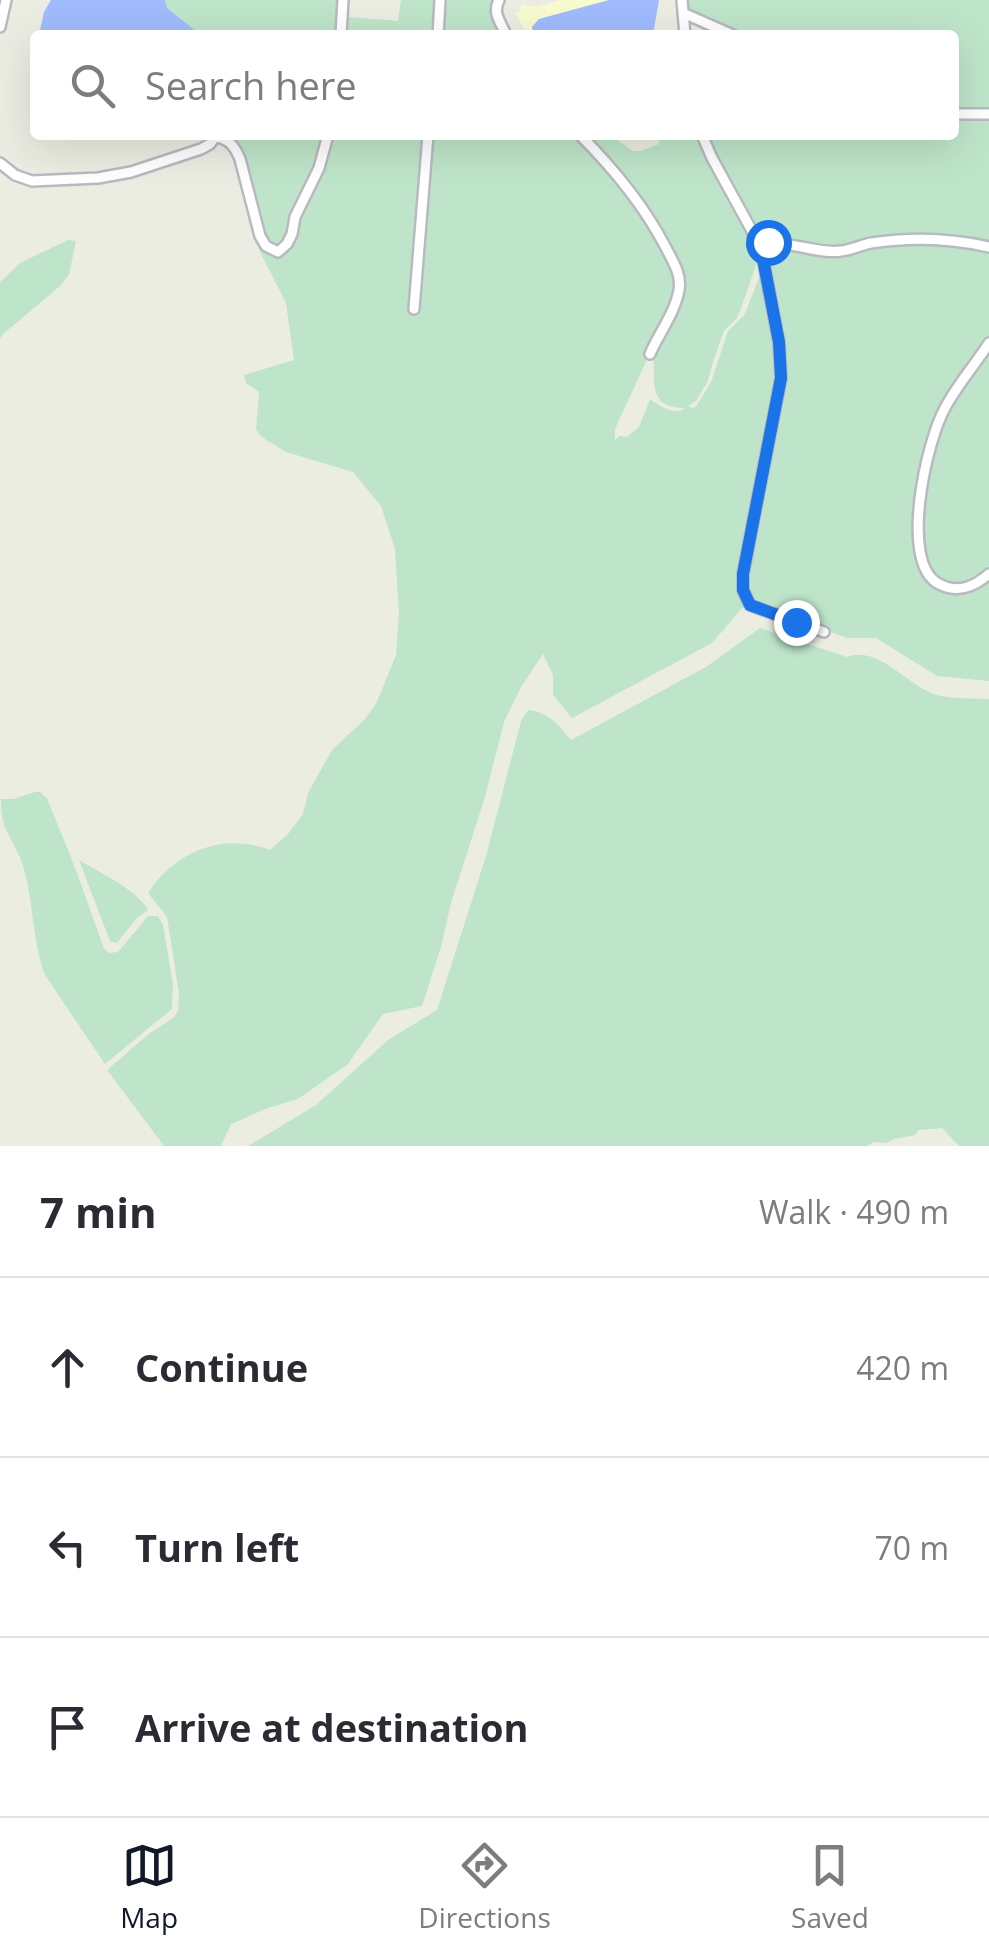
<!DOCTYPE html>
<html lang="en">
<head>
<meta charset="utf-8">
<style>
  :root { --surface:#fff; --page:#f7f7f7; --text:#2b2b33; --muted:#7c7c81; --line:#e1e1e2; --accent:#111827 }
  body { margin:0; font-family:"Open Sans",sans-serif; background:var(--page); color:var(--text) }
  .stop { position:absolute; width:30px; height:30px; margin:-22px; border:8px solid #1a73e8; border-radius:50%; background:#fff }
  .stop.end { background:#1a73e8; border-color:#fff; box-shadow:0 2px 10px #0008 }
  .list { margin:0; padding:0; list-style:none }
  h2 { display:flex; justify-content:space-between; align-items:center; height:130px; margin:0; padding:0 40px; font-size:42px }
  h2 small { font-size:32px; font-weight:400; color:var(--muted) }
  .list li { display:grid; grid-template-columns:65px 1fr auto; gap:30px; align-items:center; box-sizing:border-box; height:180px; padding:0 40px; border-top:2px solid var(--line) }
  .list b { display:block; font-size:38px; white-space:nowrap }
  .list em { font-size:32px; font-style:normal; color:var(--muted) }
  .icon { flex:none; width:55px; height:55px; fill:none; stroke:currentColor; stroke-width:2; stroke-linecap:round; stroke-linejoin:round }
  .map { position:relative; flex:none; width:989px; height:1146px; overflow:hidden }
  .search { position:absolute; background:var(--surface); box-shadow:0 10px 40px #0002; left:30px; right:30px; top:30px; height:110px; display:flex; align-items:center; gap:25px; box-sizing:border-box; padding:0 35px; border-radius:10px; color:var(--muted); font-size:38px }
  .sheet { height:670px; background:var(--surface) }
  nav { display:flex; justify-content:space-around; align-items:center; box-sizing:border-box; height:140px; border-top:2px solid var(--line); background:var(--surface); font-size:28px; color:var(--muted) }
  nav a { display:grid; justify-items:center; gap:5px }
  nav .on { color:var(--accent) }
  .map>svg:first-child { display:block }
  .green { fill:#bee5c9 }
  .sand { fill:#f8fad0 }
  .water { fill:#a0bbfe }
  .lines { fill:none; stroke-linecap:round; stroke-linejoin:round }
  .minor-casing { stroke:#b9bac1; stroke-width:14 }
  .minor { stroke:#fff; stroke-width:9 }
  .route { stroke:#1a73e8; stroke-width:12 }
</style>
</head>
<body>
<div class="map">
<svg width="989" height="1146" viewBox="0 0 989 1146">
  <rect width="100%" height="100%" fill="#ecede2"/>
  <!-- green -->
  <path class="green" d="M165 0H349L348 17 398 21 401 0H493V14L501 35H201L167 8Z
    M686 0H989V111L954 109V35H740L686 12Z
    M977 117 989 119V243L939 234 874 239 836 248 791 239 776 240 763 236 756 230 713 154 706 135H954V119Z
    M229 135H573L593 152 632 197 673 267 676 286 672 305 615 429V440L619 436 627 437 639 427 650 399C659 406 675 416 685 408 663 408 654 400 654 377 654 369 653 360 654 353 660 326 690 305 681 274 664 220 625 173 584 135H610L633 151H641L659 144 658 135H699L701 143 755 247 758 260 741 308 737 318 724 331 713 362 708 381 696 401 688 406 693 408 697 405 711 382 728 331 745 314 763 267 778 359 779 378 739 579 745 605 712 643 572 718 553 695V675L543 654 521 687 504 722 485 797 451 903 441 947 422 1006 383 1014 348 1064 298 1099 268 1108 231 1124 221 1146H164L107 1070 150 1033 173 1018 178 1011 179 993 167 917 148 893C175 851 223 832 270 850L288 834 303 814 308 793 332 750 364 720 376 704 396 655 399 613 395 549 381 506 353 472 286 452 260 436 256 429 259 392 246 383 244 375 294 360 286 303 255 242 262 235 236 142Z
    M68 240 76 241 69 275 60 286 3 334 0 339V282L20 263Z
    M912 242C938 242 964 244 989 252 989 273 989 293 989 313 989 320 989 330 989 336 985 353 952 388 942 405 920 442 893 567 942 590 962 600 973 591 989 579V681L937 676 876 638H847L758 605 750 600 746 583 784 379 766 261 782 248 813 251Z
    M989 352V568C983 572 976 578 970 581 964 584 954 584 947 581 903 567 928 455 942 423 953 397 974 376 989 352Z
    M760 628 847 657C880 644 910 690 941 696 956 699 973 698 989 699V1146H959L942 1128 919 1130 915 1135 894 1139 887 1143 873 1142 867 1146H248L316 1105 388 1040 437 1010 486 856 521 721 528 710C547 711 560 726 571 740L706 667Z
    M35 792H40L47 798 76 870 104 949 109 953 118 952 148 916H158L163 925 173 984 172 1009 105 1064 45 975C32 940 34 902 23 866 15 839 0 833 1 799H13Z
    M79 860C97 871 139 891 148 910L136 919 117 943 110 941Z"/>
  <!-- sand -->
  <path class="sand" d="M560 0H609L540 19 534 35H527L515 12 521 11V4L535 7Z"/>
  <!-- water -->
  <path class="water" d="M51 0H165L167 8 201 35H39L44 12Z
    M609 0H659L653 35 533 34 532 27 539 19Z"/>
  <g class="lines">
    <!-- minor casing -->
    <g class="minor-casing">
      <path id="minor" d="M499 0C492 14 501 22 506 35
        M682 0 685 35
        M683 13 733 35
        M0 27 6 0
        M341 35 343 0
        M438 35 440 0
        M954 114H989
        M580 135C614 169 643 204 665 246 672 260 682 274 679 290 675 313 659 333 650 354
        M702 135 712 158 752 231 763 259 779 343 781 378 743 574V590L750 605 824 632
        M0 163 15 175 32 181 98 178 131 172 201 149 210 144 215 137C229 138 235 147 240 159L260 236 266 246 278 252 287 244 292 234 295 217 319 168 328 135
        M754 233 761 239 778 244 763 259
        M778 244C798 244 822 254 841 251 851 250 861 245 871 243 911 237 950 238 989 247
        M414 309 428 135
        M989 343C975 365 957 385 945 408 927 440 898 563 939 584 958 594 974 587 989 574"/>
    </g>
    <!-- minor -->
    <use href="#minor" class="minor"/>
  </g>
  <g class="lines">
    <!-- route -->
    <path class="route" d="M768 242 778 244 763 259 779 342 781 378 743 574V590L750 605 796 622"/>
  </g>
</svg>
<div class="stop" style="left:768px;top:242px"></div>
<div class="stop end" style="left:796px;top:622px"></div>
<div class="search"><svg class="icon" aria-label="search" viewBox="0 0 24 24"><circle cx="10" cy="10" r="6"/><path d="M15 15l6 6"/></svg>Search here</div>
</div>
<section class="sheet">
<h2>7 min<small>Walk · 490 m</small></h2>
<ul class="list">
<li><svg class="icon" aria-label="ahead" viewBox="0 0 24 24"><path d="M12 20V5M6 11l6-6 6 6"/></svg><div><b>Continue</b></div><em>420 m</em></li>
<li><svg class="icon" aria-label="left" viewBox="0 0 24 24"><path d="M17 20v-9H6M10 6l-5 5 5 5"/></svg><div><b>Turn left</b></div><em>70 m</em></li>
<li><svg class="icon" aria-label="arrive" viewBox="0 0 24 24"><path d="M6 21V4h12l-3 4 3 4H6"/></svg><div><b>Arrive at destination</b></div></li>
</ul>
</section>
<nav>
<a class="on"><svg class="icon" aria-label="map" viewBox="0 0 24 24"><path d="M3 6l6-2 6 2 6-2v14l-6 2-6-2-6 2zM9 4v14M15 6v14"/></svg>Map</a>
<a><svg class="icon" aria-label="directions" viewBox="0 0 24 24"><path d="M12 3l9 9-9 9-9-9zM9 14v-3h6M13 9l2 2-2 2"/></svg>Directions</a>
<a><svg class="icon" aria-label="saved" viewBox="0 0 24 24"><path d="M7 4h10v16l-5-4-5 4z"/></svg>Saved</a>
</nav>
</body>
</html>
